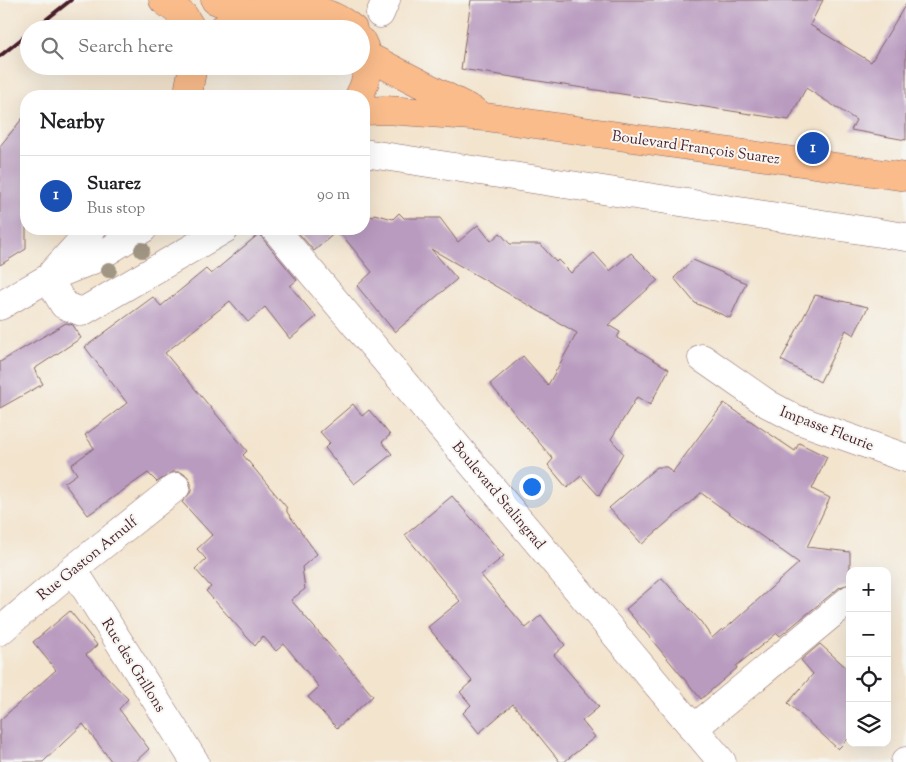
<!DOCTYPE html>
<html lang="en">
<head>
<meta charset="utf-8">
<style>
  :root { --surface:#fff; --page:#f2f2f2; --text:#202124; --muted:#757577; --line:#e0e0e0; --accent:#d1495b }
  body { margin:0; font-family:"Sorts Mill Goudy",serif; background:var(--page); color:var(--text) }
  .controls { position:absolute; right:15px; bottom:15px; display:grid; overflow:hidden; border-radius:10px; box-shadow:0 5px 20px #0002 }
  .controls button { width:45px; height:45px; display:grid; place-items:center; padding:0; border:0; border-bottom:1px solid var(--line); background:var(--surface); color:var(--text); font:25px sans-serif }
  .you { position:absolute; left:531px; top:486px; width:18px; height:18px; margin:-12px; border:4px solid #fff; border-radius:50%; background:#1a73e8; box-shadow:0 0 0 8px #1a73e833 }
  .badge { display:grid; place-items:center; width:32px; height:32px; border-radius:50%; background:var(--accent); color:#fff; font-size:16px; font-weight:700 }
  .pin { position:absolute; translate:-50% -50%; border:2px solid #fff; box-shadow:0 1px 5px #0006 }
  .list { margin:0; padding:0; list-style:none }
  h2 { display:flex; justify-content:space-between; align-items:center; height:65px; margin:0; padding:0 20px; font-size:21px }
  h2 small { font-size:16px; font-weight:400; color:var(--muted) }
  .list li { display:grid; grid-template-columns:32px 1fr auto; gap:15px; align-items:center; box-sizing:border-box; height:80px; padding:0 20px; border-top:1px solid var(--line) }
  .list b { display:block; font-size:19px; white-space:nowrap }
  .list p { margin:0; font-size:16px; white-space:nowrap; color:var(--muted) }
  .list em { font-size:16px; font-style:normal; color:var(--muted) }
  .icon { flex:none; width:28px; height:28px; fill:none; stroke:currentColor; stroke-width:2; stroke-linecap:round; stroke-linejoin:round }
  .map { position:relative; flex:none; width:906px; height:762px; overflow:hidden }
  .search { position:absolute; background:var(--surface); box-shadow:0 5px 20px #0002; left:20px; top:20px; width:350px; height:55px; display:flex; align-items:center; gap:12px; box-sizing:border-box; padding:0 18px; border-radius:28px; color:var(--muted); font-size:19px }
  .panel { position:absolute; background:var(--surface); box-shadow:0 5px 20px #0002; left:20px; top:90px; width:350px; height:145px; border-radius:20px }
  .map>svg:first-child { display:block }
  .building { fill:#b99bc0 }
  .lines { fill:none; stroke-linecap:round; stroke-linejoin:round }
  .minor-casing { stroke:#856464; stroke-width:29 }
  .major-casing { stroke:#856464; stroke-width:29 }
  .minor { stroke:#fff; stroke-width:28 }
  .major { stroke:#fabc8b; stroke-width:28 }
  .rail { stroke:#4a1f2b; stroke-width:4 }
  .tree { fill:#a19584 }
  .labels { text-anchor:middle; stroke-width:4; stroke-linejoin:round; paint-order:stroke }
  .street-label { font-size:15px; fill:#4a1f2b; stroke:#f6f6f2 }
</style>
</head>
<body>
<div class="map">
<svg width="906" height="762" viewBox="0 0 906 762">
  <rect width="100%" height="100%" fill="#f6f6f2"/>
  <filter id="ink" filterUnits="userSpaceOnUse"><feTurbulence type="fractalNoise" baseFrequency=".02" numOctaves="2"/><feDisplacementMap in="SourceGraphic" scale="10" xChannelSelector="R" yChannelSelector="G"/><feConvolveMatrix kernelMatrix="1 2 1 2 8 2 1 2 1" color-interpolation-filters="sRGB"/></filter>
  <filter id="wash" filterUnits="userSpaceOnUse"><feTurbulence type="fractalNoise" baseFrequency=".0096" numOctaves="4" result="noise"/><feDisplacementMap in="SourceGraphic" scale="20" xChannelSelector="R" yChannelSelector="G"/><feGaussianBlur stdDeviation="1.12" result="paint"/><feColorMatrix in="noise" values="0 0 0 0 0 0 0 0 0 0 0 0 0 0 0 0 0 1.4 0 .05"/><feComposite in="paint" operator="in"/></filter>
  <g filter="url(#wash)">
    <rect width="100%" height="100%" fill="#f3e4ce"/>
    <g id="blocks">
      <!-- building -->
      <path class="building" d="M471 0H823L810 25 871 62 906 4V140L851 130 856 120 806 88 789 120 461 69Z
        M26 114V249L0 265V146Z
        M399 213 404 218H440L458 242 478 225 491 241 500 233 510 244H540L556 262 558 260 571 273 594 253 610 271 631 253 658 280 608 325 620 332 617 338 669 369 650 405 637 397 611 439 623 453 599 496 581 476 567 488 548 465 553 459 490 384 523 356 548 385 577 333 431 249 457 279 395 332 357 286 372 272 338 230 314 251 295 229H364V215L373 217 374 214 393 219Z
        M260 233 263 239 297 280 290 286 316 317 290 339 265 307 248 322 230 301 165 353 247 451 243 455 287 508V512L317 554 302 567 305 589 291 600 373 696 337 728 308 697 319 687 284 644 276 651 263 636 255 646 206 591 211 587 195 569 206 559 197 549 212 535 182 502 191 492V484L188 477 181 472H173L157 482 148 473 88 515 64 483 77 474 71 465 94 448 85 435 127 403 85 347 153 297 161 306 206 269 211 274Z
        M693 260 746 283 730 318 695 303 674 278Z
        M815 295 868 307 854 335 846 330 820 382 781 360Z
        M66 323 73 325 81 338 34 369 43 384 0 408V362Z
        M724 403 795 451 799 443 827 457 812 489 830 498 807 547 850 552V584L840 587 780 636 777 633 736 666 737 668 701 699 626 609 662 578 701 622 712 638 722 629 723 631 799 563 701 493 642 544 609 508 657 467H667L672 473Z
        M353 404 362 416 369 410 390 435 382 442 392 454 354 484 325 448 330 443 320 432Z
        M452 496 504 556 481 575 526 628 541 615 565 645 554 655 599 707 582 721 595 737 564 762H560L513 704 479 733 463 713 471 705 460 692 472 681 428 627 460 601 405 535Z
        M70 611 97 645 86 655 128 699 119 709 149 749 135 762H112L83 724 43 762H0V720L56 670 33 642Z
        M820 644 850 671V737L838 749 788 703 813 674 801 660Z"/>
    </g>
  </g>
  <g filter="url(#ink)">
    <use href="#blocks" fill-opacity="0" stroke="#856464" stroke-width="1"/>
    <g class="lines">
      <!-- minor casing -->
      <g class="minor-casing">
        <path id="minor" d="M380 14 386 0
          M364 153 906 237
          M275 229 722 762
          M53 272 92 229
          M48 278 64 305 82 312 225 229
          M0 306 48 278 95 259 143 229
          M702 358 768 404 796 419 906 458
          M73 569 195 762
          M0 631 73 569 176 487
          M693 729 850 599
          M905 762 906 761"/>
      </g>
      <!-- major casing -->
      <g class="major-casing">
        <path id="major" d="M163 0 184 16 192 29
          M215 0 247 13
          M222 29C260 1 318 0 353 29
          M367 56 474 111
          M190 96 189 87 193 66
          M359 96C368 80 371 59 362 42
          M364 111 386 110 486 117 906 177"/>
      </g>
      <!-- minor -->
      <use href="#minor" class="minor"/>
      <!-- major -->
      <use href="#major" class="major"/>
      <!-- rail -->
      <path class="rail" d="M34 29 71 0
        M0 56 29 33"/>
    </g>
    <!-- trees -->
    <g class="tree">
      <circle cx="142" cy="250" r="8"/>
      <circle cx="109" cy="270" r="8"/>
    </g>
  </g>
  <g class="labels">
    <!-- street labels -->
    <g class="street-label">
      <text transform="translate(696 147) rotate(8)" y="5">Boulevard François Suarez</text>
      <text transform="translate(827 428) rotate(21)" y="5">Impasse Fleurie</text>
      <text transform="translate(499 495) rotate(50)" y="5">Boulevard Stalingrad</text>
      <text transform="translate(87 558) rotate(-39)" y="5">Rue Gaston Arnulf</text>
      <text transform="translate(134 665) rotate(58)" y="5">Rue des Grillons</text>
    </g>
  </g>
</svg>
<div class="controls">
<button>+</button>
<button>−</button>
<button><svg class="icon" aria-label="locate" viewBox="0 0 24 24"><circle cx="12" cy="12" r="6"/><path d="M12 2v4M12 18v4M2 12h4M18 12h4"/></svg></button>
<button><svg class="icon" aria-label="layers" viewBox="0 0 24 24"><path d="M12 4l9 5-9 5-9-5zM3 14l9 5 9-5"/></svg></button>
</div>
<div class="you"></div>
<div class="pin badge" style="left:813px;top:148px;background:#1a4fb4">1</div>
<div class="search"><svg class="icon" aria-label="search" viewBox="0 0 24 24"><circle cx="10" cy="10" r="6"/><path d="M15 15l6 6"/></svg>Search here</div>
<section class="panel">
<h2>Nearby<small></small></h2>
<ul class="list">
<li><span class="badge" style="background:#1a4fb4">1</span><div><b>Suarez</b><p>Bus stop</p></div><em>90 m</em></li>
</ul>
</section>
</div>
</body>
</html>
